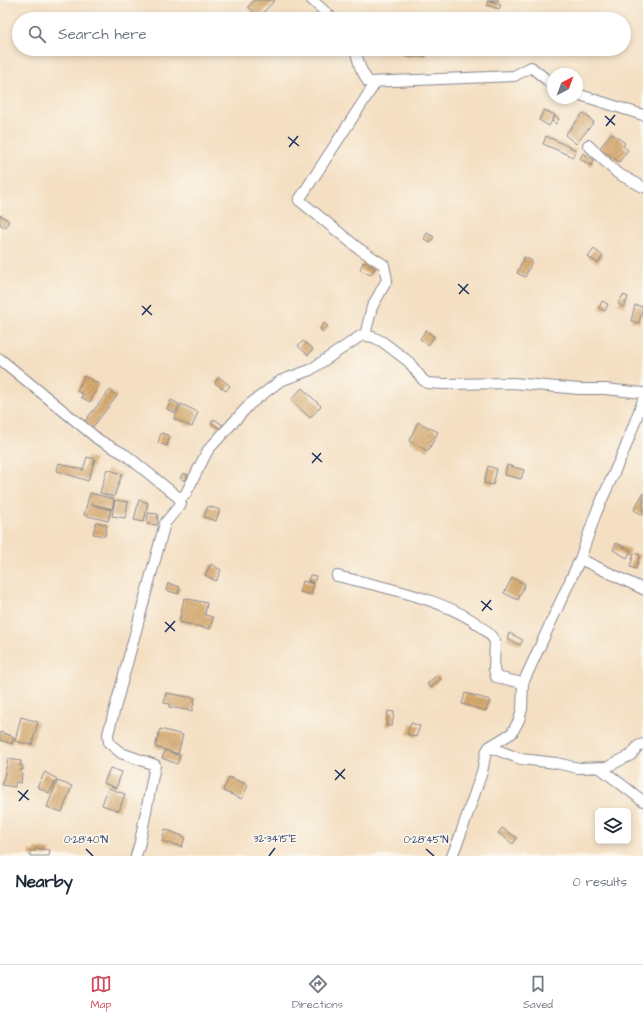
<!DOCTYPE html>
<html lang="en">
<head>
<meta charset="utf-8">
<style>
  :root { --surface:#fff; --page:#f6f6f7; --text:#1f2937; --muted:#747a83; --line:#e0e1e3; --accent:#d1495b }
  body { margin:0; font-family:"Architects Daughter",sans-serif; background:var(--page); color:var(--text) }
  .controls { position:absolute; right:12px; bottom:12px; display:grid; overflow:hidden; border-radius:6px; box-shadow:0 2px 6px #0003 }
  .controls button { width:36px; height:36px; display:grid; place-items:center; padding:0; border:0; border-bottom:1px solid var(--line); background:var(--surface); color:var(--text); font:20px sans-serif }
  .compass { position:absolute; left:547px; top:68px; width:36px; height:36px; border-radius:50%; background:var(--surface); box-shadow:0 2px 6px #0003; rotate:41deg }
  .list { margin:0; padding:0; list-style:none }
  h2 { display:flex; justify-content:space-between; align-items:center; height:52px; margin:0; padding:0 16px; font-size:17px }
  h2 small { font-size:13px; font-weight:400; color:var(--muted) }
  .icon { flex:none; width:22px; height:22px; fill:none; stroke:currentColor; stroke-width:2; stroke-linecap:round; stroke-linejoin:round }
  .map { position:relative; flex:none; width:643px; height:856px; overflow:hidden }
  .search { position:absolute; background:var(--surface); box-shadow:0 2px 6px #0003; left:12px; right:12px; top:12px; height:44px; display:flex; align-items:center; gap:10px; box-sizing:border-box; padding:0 14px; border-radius:22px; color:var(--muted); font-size:15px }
  .sheet { height:108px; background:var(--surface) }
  nav { display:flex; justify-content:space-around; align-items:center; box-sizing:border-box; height:56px; border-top:1px solid var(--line); background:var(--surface); font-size:11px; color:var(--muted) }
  nav a { display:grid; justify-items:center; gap:2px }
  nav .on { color:var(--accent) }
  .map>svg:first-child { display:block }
  .building { fill:url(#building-hatch) }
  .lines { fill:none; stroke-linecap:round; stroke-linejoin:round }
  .minor-casing { stroke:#888790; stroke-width:12 }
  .minor { stroke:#fff; stroke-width:10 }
  .ticks { fill:none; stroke:#1b2f5e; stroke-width:1.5 }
  .ticks-label { font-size:10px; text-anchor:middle; fill:#1b2f5e; stroke:#fbf7ec; stroke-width:3.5; stroke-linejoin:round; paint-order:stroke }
</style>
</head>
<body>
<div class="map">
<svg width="643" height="856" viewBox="0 0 643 856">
  <defs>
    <pattern id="building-hatch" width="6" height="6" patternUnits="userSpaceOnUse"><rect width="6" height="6" fill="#d7aa6f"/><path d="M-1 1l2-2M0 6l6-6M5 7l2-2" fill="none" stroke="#ae8b5e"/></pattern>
  </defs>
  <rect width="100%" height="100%" fill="#fbf7ec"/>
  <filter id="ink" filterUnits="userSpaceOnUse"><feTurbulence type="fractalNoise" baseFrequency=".025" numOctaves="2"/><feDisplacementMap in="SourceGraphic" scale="8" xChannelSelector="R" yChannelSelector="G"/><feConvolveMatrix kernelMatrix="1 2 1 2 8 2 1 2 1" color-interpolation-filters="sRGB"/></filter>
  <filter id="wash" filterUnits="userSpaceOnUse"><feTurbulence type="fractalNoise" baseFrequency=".012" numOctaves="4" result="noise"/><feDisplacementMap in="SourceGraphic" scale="16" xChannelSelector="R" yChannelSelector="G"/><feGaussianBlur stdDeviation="0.9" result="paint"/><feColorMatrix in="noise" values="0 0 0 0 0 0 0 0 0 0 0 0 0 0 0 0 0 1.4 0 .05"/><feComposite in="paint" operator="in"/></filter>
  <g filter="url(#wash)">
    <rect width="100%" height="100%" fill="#f4dfc2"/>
    <g id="blocks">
      <!-- building -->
      <path class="building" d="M254 0H275L259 17 248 7Z
        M488 0 501 5 499 9 487 5Z
        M490 0H499L497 3Z
        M404 49H426V56L405 57Z
        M544 110 555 115 549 126 539 120Z
        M583 113 594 122 576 144 565 135Z
        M555 116 559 119 556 124 552 121Z
        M611 133 625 143 623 146 628 150 619 162 600 148Z
        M546 136 576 150 573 157 543 144Z
        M583 153 594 160 591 166 580 159Z
        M0 215 9 221 5 228 0 224Z
        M427 233 434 237 430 243 424 239Z
        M594 249 603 256 598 263 588 257Z
        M524 257 532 261 525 277 517 273Z
        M363 262 375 268 371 275 360 270Z
        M623 295 628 297 624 307 618 304Z
        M602 301 608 304 605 311 599 308Z
        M635 305 643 307 639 323 631 321Z
        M324 323 328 326 323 332 320 329Z
        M426 330 434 337 428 345 420 339Z
        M303 341 313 349 308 355 298 346Z
        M84 376 99 384 90 402 81 397 83 394 77 391Z
        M219 377 230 386 226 391 215 383Z
        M302 388 321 406 310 418 291 400Z
        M110 390 117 396 92 428 84 422Z
        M171 400 179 404 175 413 167 409Z
        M181 404 198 412 192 427 174 419Z
        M214 419 223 425 221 429 211 423Z
        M418 422 438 432 428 451 409 441Z
        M161 433 170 436 167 446 158 443Z
        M87 457 95 459 88 481 57 471 59 463 83 470Z
        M507 465 524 470 521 479 505 475Z
        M488 466 497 469 493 485 484 483Z
        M107 469 122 474 114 497 100 493Z
        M183 473 188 475 185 481 180 478Z
        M90 493 114 499 112 509 90 504 111 510 108 521 84 515Z
        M643 493V515L634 510Z
        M115 500 128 502 125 518 112 516Z
        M139 500 148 503 144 522 134 520Z
        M208 506 220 510 216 521 204 517Z
        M148 513 158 514 157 525 147 524Z
        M96 522 107 525 105 536 93 534Z
        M616 543 631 550 627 558 613 550Z
        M634 553 640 555 636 569 630 567Z
        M211 564 221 570 216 581 205 575Z
        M310 575 316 576 314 583 308 581Z
        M512 578 525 584 518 600 504 593Z
        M303 581 314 584 311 595 300 592Z
        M168 583 180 587 178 594 166 590Z
        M184 598 207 603 205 615 213 617 210 629 179 622Z
        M509 633 523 640 520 645 507 639Z
        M437 675 441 679 431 688 427 684Z
        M166 693 195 698 192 711 169 707 170 704 164 703Z
        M465 693 490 700 486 711 462 704Z
        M388 711 394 712 392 726H386Z
        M21 717 38 722 32 745 15 741Z
        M411 723 420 726 416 737 407 734Z
        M160 729 183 735 178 754 155 747Z
        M0 732 14 737 12 744 0 740Z
        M165 750 180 756 177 764 162 758Z
        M8 759 21 761 20 766H23V770L21 769 20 772 22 773 21 783 15 782V787L2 785Z
        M110 768 122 772 116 788 104 783Z
        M45 772 57 779 49 793 37 787Z
        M229 777 248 785 242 799 223 791Z
        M57 781 72 786 62 812 47 807Z
        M108 788 125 794 119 811 102 805Z
        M502 828 517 838 513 844 498 833Z
        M165 829 185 837 182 847 162 841Z
        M36 848 50 850 49 856H30V851H35Z"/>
    </g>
  </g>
  <g filter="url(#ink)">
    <use href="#blocks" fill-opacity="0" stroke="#888790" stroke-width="1"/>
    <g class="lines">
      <!-- minor casing -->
      <g class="minor-casing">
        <path id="minor" d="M312 0 333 19
          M355 49 360 67 368 82 514 76 531 67 553 85
          M577 94 643 115
          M588 145 617 173 643 187
          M365 335 372 307 387 280 384 265 358 248 299 200 376 82
          M0 359 99 440 126 455 179 498
          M580 559 643 589
          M337 576C380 586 469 603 495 641L494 669 496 677 523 683
          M489 747 521 759 556 763 578 768 607 767 631 755 638 746 643 744
          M600 768 643 801
          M136 856 140 842 155 765 121 753 109 743 108 734 165 523 181 504 179 498 185 495 208 450 250 404 280 381 310 370 362 335 373 337 383 342 409 362 423 380 427 383 444 384 513 383 579 389H605L643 393
          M452 856 460 836 482 772 486 752 489 747 512 733 519 720 522 709 523 683 580 559 596 513 626 446 643 400"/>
      </g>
      <!-- minor -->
      <use href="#minor" class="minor"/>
    </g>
  </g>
  <!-- ticks -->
  <path class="ticks" d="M605 116 615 125M606 126 615 115M288 137 299 146M289 147 298 136M458 284 469 294M459 294 468 284M142 306 152 315M142 315 151 305M312 453 322 462M312 463 321 453M481 601 492 610M482 611 491 600M165 622 175 631M165 632 175 621M335 770 345 779M335 780 345 769M18 791 29 800M19 801 28 790M86 849 93 856M426 849 434 856M269 856 275 848"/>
  <g class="ticks-label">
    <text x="275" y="842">32°34'15"E</text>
    <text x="86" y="843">0°28'40"N</text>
    <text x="426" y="843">0°28'45"N</text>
  </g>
</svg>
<div class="controls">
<button><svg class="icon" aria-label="layers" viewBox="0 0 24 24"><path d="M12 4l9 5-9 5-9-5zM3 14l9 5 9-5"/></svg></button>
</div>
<svg class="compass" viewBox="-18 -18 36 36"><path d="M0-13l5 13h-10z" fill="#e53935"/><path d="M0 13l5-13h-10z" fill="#747a83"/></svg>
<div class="search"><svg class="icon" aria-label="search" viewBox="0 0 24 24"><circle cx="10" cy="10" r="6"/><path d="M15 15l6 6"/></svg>Search here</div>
</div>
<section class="sheet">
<h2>Nearby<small>0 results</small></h2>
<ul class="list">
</ul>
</section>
<nav>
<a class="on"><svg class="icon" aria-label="map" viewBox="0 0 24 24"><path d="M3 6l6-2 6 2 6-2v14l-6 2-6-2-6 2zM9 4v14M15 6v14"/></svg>Map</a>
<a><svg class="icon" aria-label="directions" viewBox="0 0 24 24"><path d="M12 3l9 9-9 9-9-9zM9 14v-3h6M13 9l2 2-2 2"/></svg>Directions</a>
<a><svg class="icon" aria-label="saved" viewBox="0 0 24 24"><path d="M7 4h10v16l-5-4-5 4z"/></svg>Saved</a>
</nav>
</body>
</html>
